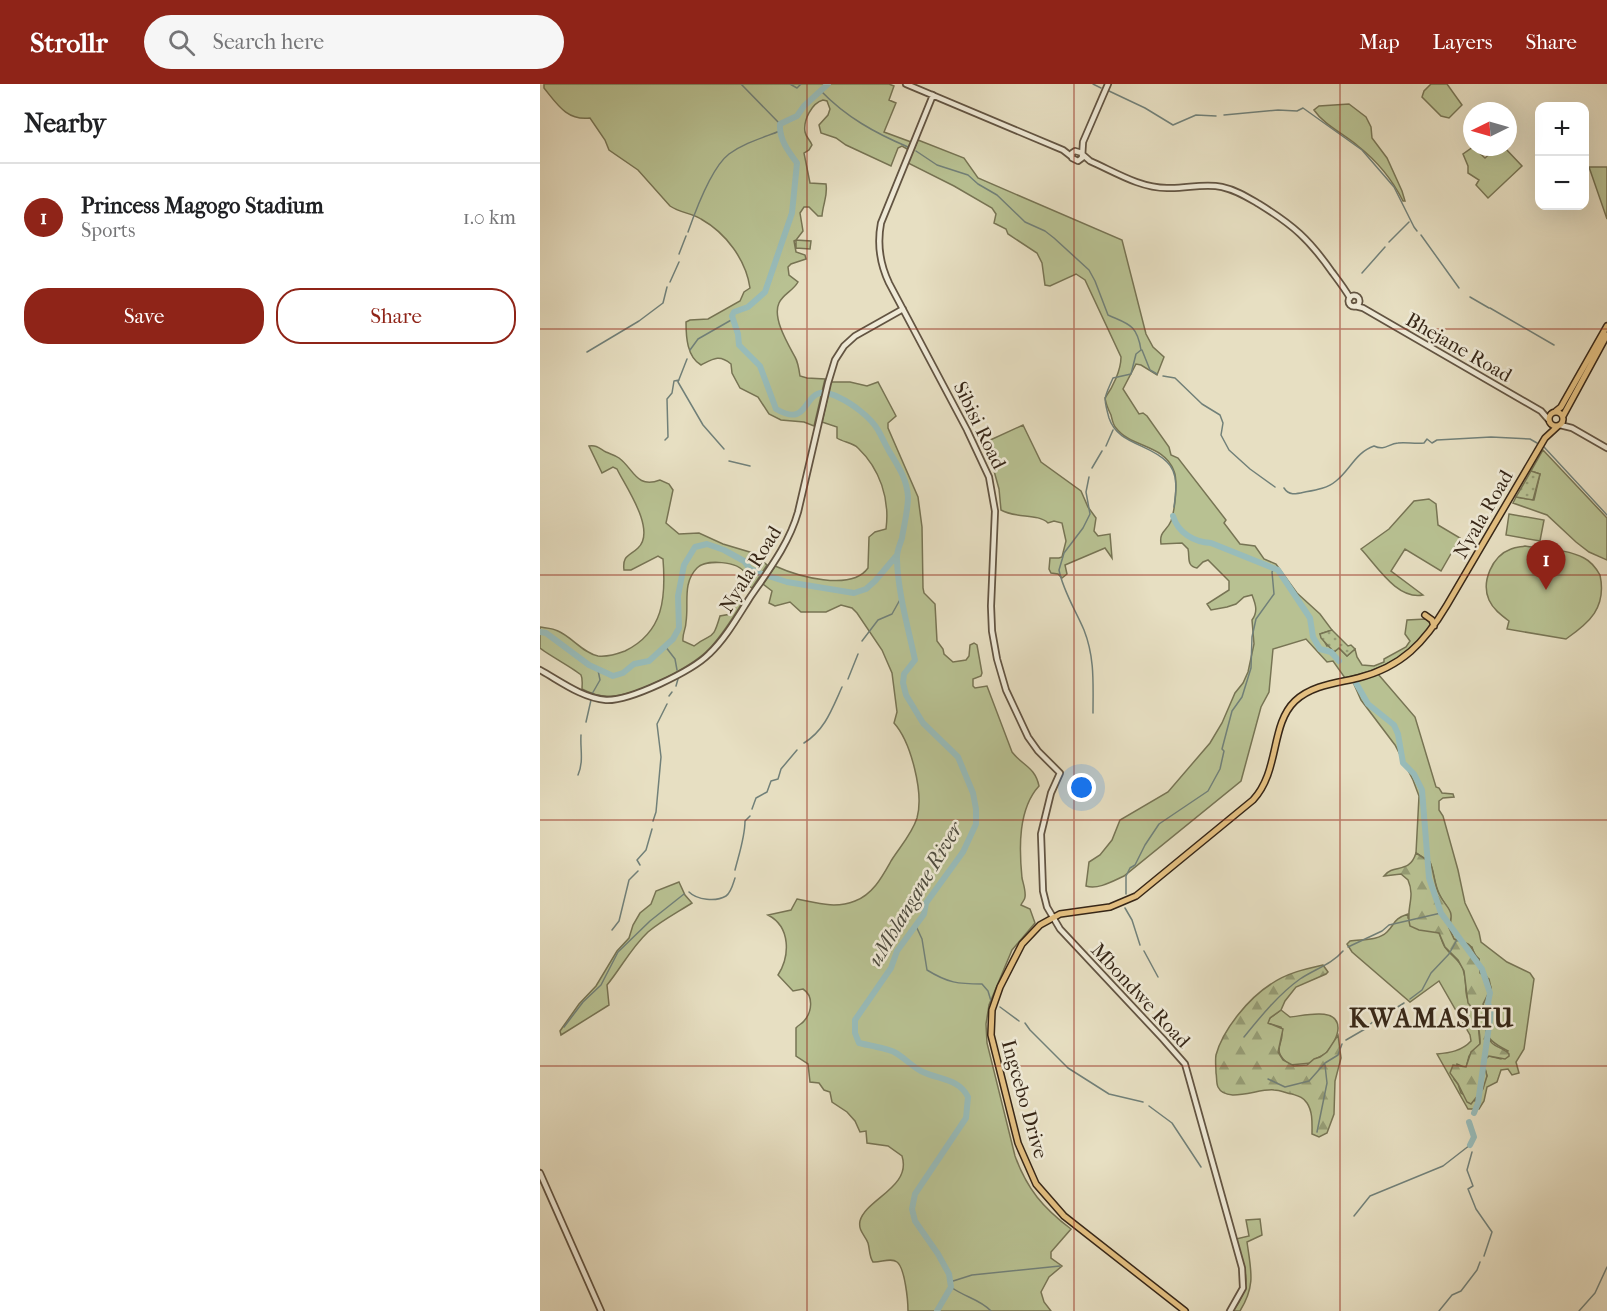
<!DOCTYPE html>
<html lang="en">
<head>
<meta charset="utf-8">
<style>
  :root { --surface:#fff; --page:#f6f6f6; --text:#202124; --muted:#757577; --line:#e0e0e0; --accent:#8f2418 }
  body { margin:0; font-family:"IM FELL French Canon",serif; background:var(--page); color:var(--text) }
  .controls { position:absolute; right:18px; top:18px; display:grid; overflow:hidden; border-radius:12px; box-shadow:0 6px 24px #0002 }
  .controls button { width:54px; height:54px; display:grid; place-items:center; padding:0; border:0; border-bottom:2px solid var(--line); background:var(--surface); color:var(--text); font:30px sans-serif }
  .compass { position:absolute; left:923px; top:18px; width:54px; height:54px; border-radius:50%; background:var(--surface); box-shadow:0 6px 24px #0002; rotate:265deg }
  .you { position:absolute; left:542px; top:704px; width:21px; height:21px; margin:-15px; border:4px solid #fff; border-radius:50%; background:#1a73e8; box-shadow:0 0 0 9px #1a73e833 }
  .badge { display:grid; place-items:center; width:39px; height:39px; border-radius:50%; background:var(--accent); color:#fff; font-size:20px; font-weight:700 }
  .pin { position:absolute; translate:-50% -50px; filter:drop-shadow(0 2px 3px #0008) }
  .pin::after { content:''; position:absolute; top:32px; width:21px; height:18px; background:inherit; clip-path:polygon(0 0,100% 0,50% 100%) }
  .list { margin:0; padding:0; list-style:none }
  h2 { display:flex; justify-content:space-between; align-items:center; height:78px; margin:0; padding:0 24px; font-size:26px }
  h2 small { font-size:20px; font-weight:400; color:var(--muted) }
  .list li { display:grid; grid-template-columns:39px 1fr auto; gap:18px; align-items:center; box-sizing:border-box; height:108px; padding:0 24px; border-top:2px solid var(--line) }
  .list b { display:block; font-size:22px; white-space:nowrap }
  .list p { margin:0; font-size:20px; white-space:nowrap; color:var(--muted) }
  .list em { font-size:20px; font-style:normal; color:var(--muted) }
  .actions { display:flex; gap:12px; padding:18px 24px }
  .actions a { flex:1; padding:14px 0; border:2px solid var(--accent); border-radius:24px; text-align:center; font-size:21px; color:var(--accent) }
  .actions .main { background:var(--accent); color:#fff }
  .icon { flex:none; width:33px; height:33px; fill:none; stroke:currentColor; stroke-width:2; stroke-linecap:round; stroke-linejoin:round }
  .map { position:relative; flex:none; width:1067px; height:1227px; overflow:hidden }
  header { display:flex; align-items:center; gap:36px; box-sizing:border-box; height:84px; padding:0 30px; background:var(--accent); color:#fff }
  header strong { font-size:28px }
  nav { display:flex; gap:33px; margin-inline-start:auto; font-size:21px }
  .search { width:420px; height:54px; background:var(--page); display:flex; align-items:center; gap:15px; box-sizing:border-box; padding:0 21px; border-radius:33px; color:var(--muted); font-size:22px }
  main { display:flex }
  aside { flex:1; background:var(--surface) }
  .map>svg:first-child { display:block }
  .grass { fill:#b8c192; stroke:#777454; stroke-width:1.5 }
  .forest { fill:url(#forest-firs); stroke:#777454; stroke-width:1.5 }
  .garden { fill:url(#garden-dots); stroke:#777454; stroke-width:1.5 }
  .lines { fill:none; stroke-linecap:round; stroke-linejoin:round }
  .stream { stroke:#718079; stroke-width:1.5 }
  .river { stroke:#98bcba; stroke-width:6 }
  .minor-casing { stroke:#625442; stroke-width:8 }
  .major-casing { stroke:#362617; stroke-width:8 }
  .minor { stroke:#efead7; stroke-width:4.5 }
  .major { stroke:#e4c081; stroke-width:5 }
  .grid { fill:none; stroke:#8f2418; stroke-width:1.5; stroke-opacity:0.55 }
  .labels { text-anchor:middle; stroke-width:5; stroke-linejoin:round; paint-order:stroke }
  .street-label { font-size:20px; fill:#362617; stroke:#efead7 }
  .water-label { font-size:21px; font-style:italic; fill:#4e4c40; stroke:#efead7 }
  .district-label { font-size:26px; font-weight:bold; letter-spacing:1.5px; fill:#362617; stroke:#efead7 }
</style>
</head>
<body>
<header>
<strong>Strollr</strong>
<div class="search"><svg class="icon" aria-label="search" viewBox="0 0 24 24"><circle cx="10" cy="10" r="6"/><path d="M15 15l6 6"/></svg>Search here</div>
<nav><a>Map</a><a>Layers</a><a>Share</a></nav>
</header>
<main>
<aside>
<h2>Nearby<small></small></h2>
<ul class="list">
<li><span class="badge">1</span><div><b>Princess Magogo Stadium</b><p>Sports</p></div><em>1.0 km</em></li>
</ul>
<div class="actions"><a class="main">Save</a><a>Share</a></div>
</aside>
<div class="map">
<svg width="1067" height="1227" viewBox="0 0 1067 1227">
  <defs>
    <pattern id="forest-firs" width="22" height="20" patternUnits="userSpaceOnUse" patternTransform="scale(1.5)"><rect width="22" height="20" fill="#b8c192"/><path d="M5 1l3.5 6h-7zM16 11l3.5 6h-7z" fill="#969d76"/></pattern>
    <pattern id="garden-dots" width="8" height="8" patternUnits="userSpaceOnUse" patternTransform="scale(1.5)"><rect width="8" height="8" fill="#b8c192"/><path d="M2 2h.1M6 6h.1" fill="none" stroke="#969d76" stroke-width="1.8" stroke-linecap="round"/></pattern>
  </defs>
  <rect width="100%" height="100%" fill="#e7dfc2"/>
  <filter id="stains"><feTurbulence type="fractalNoise" baseFrequency=".00333" numOctaves="4"/><feColorMatrix values="0 0 0 0 .2 0 0 0 0 .09 0 0 0 0 .02 0 0 0 .5 -.17"/></filter>
  <radialGradient id="worn" r=".72"><stop offset=".6" stop-color="#630" stop-opacity="0"/><stop offset="1" stop-color="#630" stop-opacity=".3"/></radialGradient>
  <!-- grass -->
  <path class="grass" d="M4 0H349L354 2 349 16 356 19 344 48 371 58 367 65 362 62 358 64 351 82 306 61 296 54 281 49 279 41 288 31 290 25 287 17 283 16C272 19 263 36 265 48 266 53 270 56 272 61L269 66 264 69 270 99 286 100C288 112 283 119 282 132H278L269 123H264L260 129 263 147 256 156 271 157 270 165 256 164V156L254 157 256 168 265 171 266 175 251 180 248 183 249 191 258 198C253 207 243 210 239 219 232 234 248 260 255 273 258 278 259 285 260 292L267 294 285 295 274 342 264 338 241 336 229 330 218 313 200 304 192 289 191 280C179 270 173 275 161 281 147 273 146 253 146 238L150 236 168 235 200 217 204 208 210 204C206 176 186 149 161 135 152 129 140 129 130 122L98 86 69 66 65 56 50 34C27 37 17 20 4 4Z
    M891 0H907L922 21 909 34 901 32 882 13 884 7Z
    M809 20 826 33 831 43 832 54 847 74 862 107 865 117H863C852 95 837 77 818 62 804 50 784 41 774 26L779 22Z
    M378 56 424 74 438 94 582 156 606 250 613 263 624 273 617 291 601 281 596 280 583 305 599 330 603 329 607 332 629 363 631 371 638 374 686 436 684 439 700 460 715 462 724 475 736 480 757 509 780 530 792 546 780 550 787 562 789 561 794 568 799 564 807 572 815 565 817 573 822 581 834 582 844 578V575L866 563 870 557 865 550 867 536 886 535 891 540C881 570 833 588 805 594L793 577 787 578 766 555 733 565 729 608 721 623 701 697 584 792C573 797 558 806 546 802L549 778 560 771 572 756 580 736 628 708 670 659 682 639 695 609 703 599 708 588 714 560 712 536C718 528 716 521 712 511L704 513 696 520 687 523 671 526 667 520 689 506V497L668 476 663 478 657 484C646 482 650 473 648 465L642 459 621 460C619 447 627 447 631 437 635 426 638 397 634 387 624 360 591 364 576 344 573 341 572 335 571 331 568 325 566 320 565 314 573 303 581 286 581 273L545 196 536 190 510 202 505 201 502 179 497 169 468 150 466 145 454 139 456 130 452 124 414 102 368 79Z
    M933 63 945 74 955 65 954 63H964L982 82 948 114 936 101 939 96 928 89V82L923 70Z
    M1049 83H1067V135Z
    M291 298H310L327 302 338 298 356 332 348 339V344L378 413 382 443 383 504 384 509 395 520 397 557 403 565 404 570 413 578 426 576 429 572 430 561 434 559 437 561 442 589 441 592 433 595V602L435 604 447 602 472 668C483 682 495 683 499 702 478 725 479 764 482 794 483 799 486 807 485 813 485 816 482 818 481 821L490 825 495 839 472 866 449 921 446 940 447 959 475 1072C487 1105 503 1124 531 1145L511 1168V1174L522 1182 509 1193 501 1208 504 1218 511 1227H368C368 1217 365 1184 357 1178 351 1173 340 1179 333 1178 329 1172 330 1166 328 1159 325 1151 318 1147 320 1137 326 1115 372 1103 362 1072L348 1062 327 1059 326 1047 320 1048 315 1037 307 1028 292 1018 290 1008 284 1006 279 999 270 998 268 980 256 972V944C258 941 262 940 264 937 272 928 274 912 263 905L253 907 238 891C250 872 251 843 228 831L251 826 257 815C277 819 295 825 315 817 333 810 342 793 351 777 359 764 372 750 377 734 384 709 371 658 354 639L357 628 352 589 342 566 317 529 312 524 301 521 286 528H261L250 518 235 522 229 519 232 507 223 500 235 482C257 492 311 508 328 484L329 453 335 448 346 445C350 415 340 385 318 364 313 359 303 358 297 354V343L282 338Z
    M483 341 501 378 541 407 548 423 556 434 554 447 558 452 570 450 572 474 565 464 525 481 527 490 522 494 518 490 511 489 509 485 510 474H519L522 473 526 457 522 439 514 437 508 439C498 429 476 435 461 426L459 405 446 358Z
    M49 362C57 361 59 364 66 368 70 370 75 371 79 374 94 385 96 405 120 396L129 400 133 406 126 439 139 450 159 449 183 460 213 469 227 481 212 504 205 499C205 496 206 492 205 489 198 477 166 475 157 484 142 499 149 520 146 538 146 545 142 550 143 557L154 562C173 547 172 559 180 532L191 530 196 517 204 516C193 533 183 551 168 566 151 583 97 611 73 612 62 613 51 610 42 605 42 601 43 595 41 591 38 587 7 570 0 564V543C6 544 13 544 18 547 32 553 43 569 58 572 66 573 77 570 85 567 124 548 126 513 123 475L118 472 91 486H84C82 471 90 472 98 464 117 446 85 402 77 385L73 383 62 389Z
    M1003 366 1067 434V476L1049 468 1036 458 1007 431 973 419 976 413 994 416 1000 390 991 387Z
    M889 415 896 420 898 441 920 454 901 487 865 465 851 487 883 511C857 516 837 482 821 465L849 445 874 417Z
    M969 430 1004 436 1000 457 966 451Z
    M985 462C1004 465 1027 465 1044 474 1052 478 1056 484 1060 491 1067 524 1049 539 1026 555L967 545 969 537C961 531 953 525 949 516 941 498 952 472 971 465 976 463 981 463 985 462Z
    M838 590 875 633 896 703 899 704 902 709 913 710 914 713 903 714 899 717V726L903 732 918 786 925 819 939 848 941 858 967 878 990 889 994 895 984 965 976 978 979 989 972 991 968 985 961 986 957 998 947 1003 944 1017 939 1025H928L897 970C909 969 922 967 931 957L930 951 899 897 870 918 812 868 807 860 810 857C821 855 838 857 847 848 856 839 853 835 868 830V834L899 849C901 853 902 859 905 863 910 871 919 875 923 885 930 905 919 908 937 929L940 960 929 972 926 984 917 980 914 995 918 1000 921 1009 935 1017 947 992 943 977 949 972 961 975 968 967C956 961 944 954 944 939 944 931 946 928 943 920L951 904 947 893 940 889 939 875 935 872 932 863 914 855 909 844C915 825 904 823 898 807 894 798 894 787 890 778L876 769 879 712 873 696 855 661 821 616 813 598Z
    M139 798 145 811 152 819C138 828 121 837 108 848 91 864 81 884 67 901L69 921 21 951 20 947 39 920 56 902 77 867 89 854 93 841 100 829 111 820 116 807Z
    M741 926 750 933C763 932 798 922 798 944 798 952 792 963 786 969 781 973 775 974 771 979L750 981C728 965 747 959 741 943L727 939 730 934Z
    M720 1135 722 1151 707 1158C711 1187 716 1201 700 1227H693C714 1199 705 1186 696 1155L709 1152 706 1136Z"/>
  <!-- forest -->
  <path class="forest" d="M876 769 890 778C894 788 894 800 899 810 907 826 915 824 909 844L914 855C919 858 923 857 928 860 933 863 933 870 939 875L940 889 949 895 951 904 943 920C948 933 941 947 952 959 956 963 965 965 969 970V972L965 975 949 972 943 977 947 992 943 1005 931 1020 927 1018 918 1000 910 989 913 981 926 983 931 968 940 960C941 952 937 939 937 929L928 919 924 887 918 876 905 863 899 849 879 846 870 842C865 825 876 814 868 796L861 790 844 792C854 779 869 791 876 769Z
    M783 881 788 888 786 890 756 903 745 917 741 926 730 934 728 939 743 945 738 968 743 976 754 982 767 981 774 975 780 973 787 968 798 951 801 974 795 997 794 1030 787 1049 779 1053 772 1050C772 1040 773 1028 767 1019 763 1013 758 1012 752 1010 746 1009 740 1006 734 1006 719 1004 686 1020 678 1003 676 999 677 993 676 989 676 983 675 976 676 971 683 945 709 914 731 900 747 889 765 885 783 881Z"/>
  <!-- garden -->
  <path class="garden" d="M991 387 1000 390 993 416 976 413Z
    M792 546 808 562 811 561 815 565 807 572 799 564 794 568 781 554 780 550Z"/>
  <g class="lines">
    <!-- stream -->
    <path class="stream" d="M201 0 240 40
      M250 0 257 4 261 0
      M553 0 561 4
      M281 7C306 33 335 49 368 63
      M569 7 605 24 633 41 656 31 676 32
      M684 31 738 26 757 27 763 24 822 66 854 103 874 143 877 147
      M376 67 397 81 428 91 438 100 457 111 485 138 505 147 514 154 549 186 555 197 568 231C588 240 597 240 601 266L596 270 591 290 573 294C564 315 563 312 569 334 578 361 609 359 627 378 639 389 636 409 634 423
      M148 148C155 128 172 83 189 70 204 59 222 54 240 47
      M881 151 919 204
      M849 158 869 138
      M139 170 146 152
      M822 189 845 163
      M130 198 139 178
      M930 213 949 224
      M950 224 1014 261
      M150 266 158 255 193 235
      M602 266 610 286 617 290
      M47 268 99 237 123 219 127 203
      M147 275 138 298 163 341 184 365
      M623 292 635 294 662 320 680 331 683 339 681 351 689 366 710 385 735 403
      M125 356 128 353 127 315 132 309 134 297 139 296
      M566 362 573 346
      M1004 363 1067 431
      M189 377 210 382
      M552 384 562 367
      M549 393 546 408 550 430 543 444 524 469 519 486C523 507 536 527 544 546 555 574 553 600 553 629
      M744 404C749 412 756 410 765 408 776 406 788 404 796 397 810 386 816 368 834 362 845 367 848 360 858 359 866 358 875 360 884 359L887 355 892 359 897 356 951 353 990 355 997 359
      M322 557 338 536 352 530 362 512
      M125 562 135 575 137 586
      M308 595 318 570
      M136 602 138 595
      M52 610 60 596 58 586
      M129 612 132 608
      M46 638 51 616
      M264 659C285 646 292 625 302 603
      M38 691C44 677 40 665 41 651
      M212 725 216 714 227 708 231 697 238 695 241 685 257 666
      M113 737 116 728 121 673 117 640 127 620
      M100 781 97 776 106 766 112 745
      M195 786C199 770 205 753 205 737L210 732
      M149 808C157 816 176 818 186 812 191 809 193 800 195 794
      M586 810V792L590 784 595 781 605 761 619 740 668 707 680 685 684 667 682 665 692 627 702 613 711 584 712 553 716 535 734 510 732 488 734 484
      M585 824 592 836 600 861
      M378 839 376 842 382 855 387 886C408 899 418 900 442 900L448 907 451 917
      M72 846 79 837 89 796 98 787
      M808 863 842 847 849 841 901 829
      M604 867 618 893
      M870 915 882 906 891 889 909 870 918 854
      M460 923 479 937
      M848 929 864 919
      M485 939 490 946 528 984 569 1010 603 1018
      M24 943 43 918 61 901 78 868 110 837 144 810
      M704 953C721 932 739 910 760 895 775 885 792 880 803 867
      M806 956 825 945 837 934 843 933
      M728 995 745 1003 769 997 785 979 798 971 802 960
      M609 1022 632 1039 661 1083
      M777 1048 787 999 785 981
      M932 1068 927 1086 933 1102 928 1105 936 1125 952 1148 944 1172
      M814 1132 830 1112 903 1082 930 1061
      M410 1198 432 1191 520 1182
      M411 1203C424 1213 440 1215 451 1227
      M899 1227 912 1211 921 1207 937 1186 940 1178
      M1039 1227 1055 1209 1067 1183"/>
    <!-- river -->
    <path class="river" d="M288 0 264 22 257 32 240 40C239 55 248 67 257 79L252 129 225 208 208 223 194 228 192 232 198 250 199 261 220 282 236 325C276 348 258 292 300 314 313 320 331 334 338 346 342 353 345 360 349 367 358 382 367 395 368 413 368 426 364 441 362 454 360 461 356 468 357 476 358 509 368 543 375 576L364 590 363 599 366 611 383 639 418 673 433 709 436 725V740L423 768 386 819 384 830 357 867 351 884 315 936V949L319 959C327 961 349 965 354 968 364 973 371 982 381 987 398 996 419 994 428 1013L426 1034 375 1110 372 1125 375 1137 398 1170 409 1190 411 1203 397 1227
      M633 432C638 449 654 458 671 459L738 486 770 534 773 553 780 565 791 568 799 577
      M0 548 6 549 49 581 73 592 83 589 94 580 109 577 133 555 139 544 138 512 144 481 155 463 167 460 184 466 204 477 210 485 219 489 247 498 314 509 326 505 335 497 357 471
      M816 599 828 620 854 641 858 650 863 679 874 690 882 706 889 794 901 829 942 885 950 909 948 919 951 928 938 1019 934 1029
      M929 1038 934 1053 930 1061"/>
    <!-- minor casing -->
    <g class="minor-casing">
      <path id="minor" d="M366 0 523 66 532 73
        M393 11 341 139C337 160 340 180 349 199L427 346 449 393 455 427 451 522 452 547 457 575 466 606 488 653 498 667 520 689 511 709 501 750 503 807 507 823 520 845 623 955 645 980 702 1184 703 1204 690 1227
        M542 69 535 67 532 69V74L538 77 542 74 543 58 568 0
        M542 70 550 77C575 88 600 104 627 104 646 105 663 99 682 103 696 106 707 113 719 120 753 141 769 155 792 188 798 196 805 205 810 214
        M808.5 217a5.5 5.5 0 1 1 11 0a5.5 5.5 0 1 1-11 0Z
        M815 222 823 224 1001 327 1008 335
        M1020 341 1032 344 1067 364
        M0 586C20 597 42 614 66 616 90 617 152 587 169 570 185 555 197 534 209 515 228 487 249 460 258 428L288 299 295 276 304 262 315 252 363 225
        M0 1089 61 1227"/>
    </g>
    <!-- major casing -->
    <g class="major-casing">
      <path id="major" d="M1016 327 1021 323 1067 242
        M1009 335a7 7 0 1 1 14 0a7 7 0 1 1-14 0Z
        M1023 332 1067 251
        M885 531 892 536 894 542
        M645 1227 524 1132 496 1100 478 1059 451 951 452 926 460 903 482 860 500 841 520 830 570 823 596 812 713 716C740 687 730 641 755 617 772 601 797 599 818 594 862 583 885 558 907 521L1005 354 1018 342"/>
    </g>
    <!-- minor -->
    <use href="#minor" class="minor"/>
    <!-- major -->
    <use href="#major" class="major"/>
  </g>
  <!-- grid -->
  <path class="grid" d="M267 0V1227M534 0V1227M800 0V1227M0 245H1067M0 491H1067M0 736H1067M0 982H1067"/>
  <g class="labels">
    <!-- street labels -->
    <g class="street-label">
      <text transform="translate(919 263) rotate(30)" y="7">Bhejane Road</text>
      <text transform="translate(440 341) rotate(64)" y="7">Sibisi Road</text>
      <text transform="translate(943 430) rotate(-60)" y="7">Nyala Road</text>
      <text transform="translate(210 485) rotate(-58)" y="7">Nyala Road</text>
      <text transform="translate(601 911) rotate(47)" y="7">Mbondwe Road</text>
      <text transform="translate(485 1015) rotate(74)" y="7">Ingcebo Drive</text>
    </g>
    <!-- water labels -->
    <g class="water-label">
      <text transform="translate(375 810) rotate(-59)" y="7">uMhlangane River</text>
    </g>
    <!-- district labels -->
    <g class="district-label">
      <text x="892" y="943">KWAMASHU</text>
    </g>
  </g>
  <rect width="100%" height="100%" filter="url(#stains)"/>
  <rect width="100%" height="100%" fill="url(#worn)"/>
</svg>
<div class="controls">
<button>+</button>
<button>−</button>
</div>
<svg class="compass" viewBox="-18 -18 36 36"><path d="M0-13l5 13h-10z" fill="#e53935"/><path d="M0 13l5-13h-10z" fill="#757577"/></svg>
<div class="you"></div>
<div class="pin badge" style="left:1006px;top:506px">1</div>
</div>
</main>
</body>
</html>
